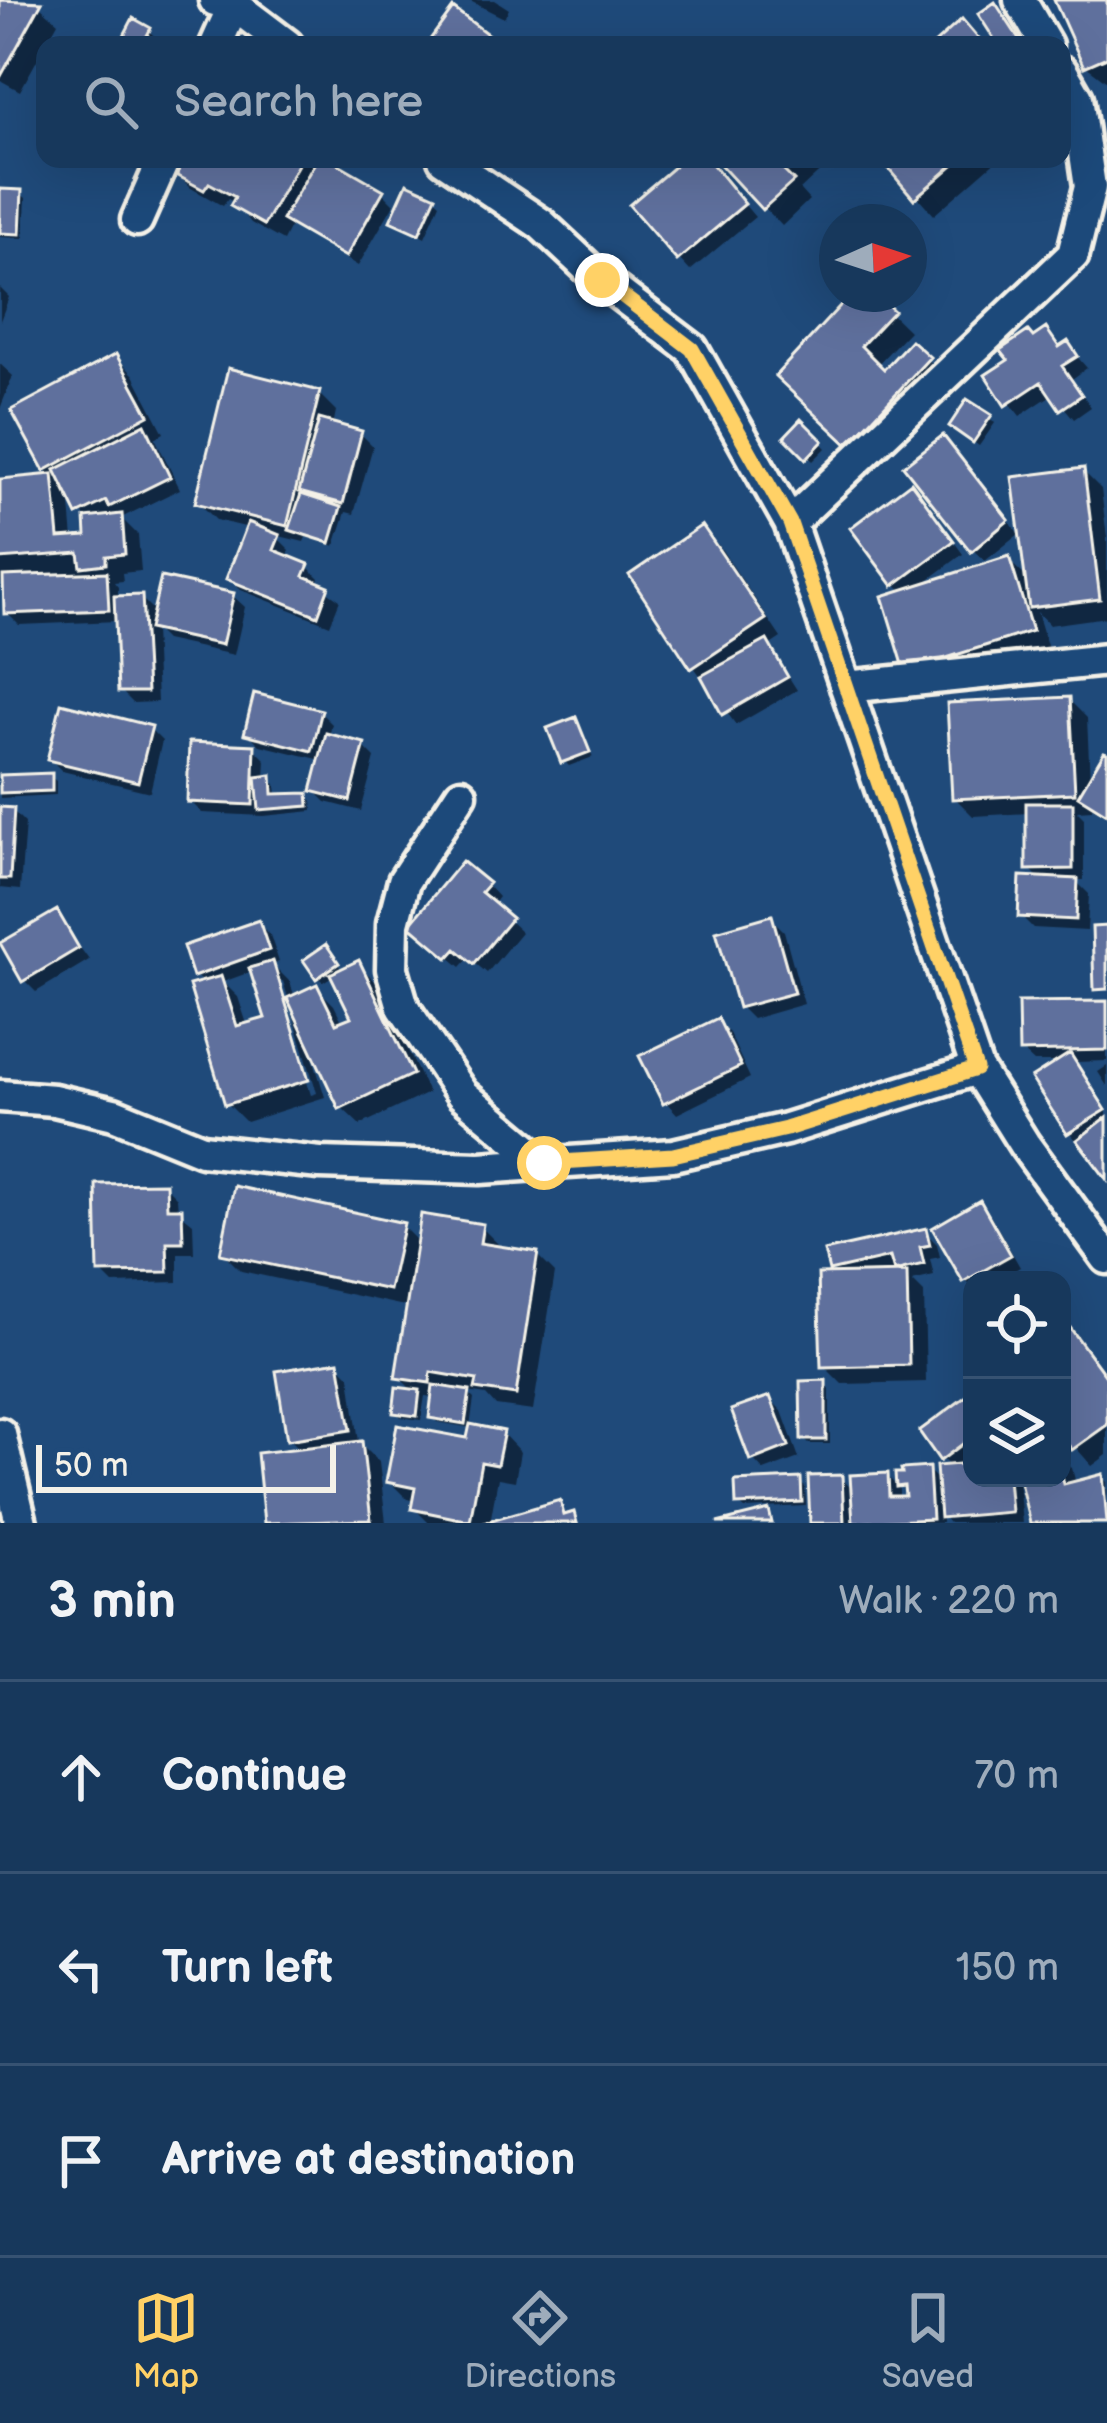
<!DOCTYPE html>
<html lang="en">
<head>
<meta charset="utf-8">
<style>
  :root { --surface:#17385c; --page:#203f62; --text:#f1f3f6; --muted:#9eacbb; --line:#365272; --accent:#ffd166 }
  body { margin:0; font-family:"Balsamiq Sans",sans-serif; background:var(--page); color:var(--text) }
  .controls { position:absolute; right:36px; bottom:36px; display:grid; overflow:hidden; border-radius:24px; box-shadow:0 12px 48px #0002 }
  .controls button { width:108px; height:108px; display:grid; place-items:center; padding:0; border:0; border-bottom:3px solid var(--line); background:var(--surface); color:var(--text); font:60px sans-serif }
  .compass { position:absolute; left:819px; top:204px; width:108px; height:108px; border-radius:50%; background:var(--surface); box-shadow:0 12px 48px #0002; rotate:87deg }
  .scale { position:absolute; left:36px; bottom:30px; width:300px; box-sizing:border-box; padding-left:12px; border:6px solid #f4f1e8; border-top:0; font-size:33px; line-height:42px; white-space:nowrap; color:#f4f1e8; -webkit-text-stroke:9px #1f4a7a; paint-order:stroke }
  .stop { position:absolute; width:36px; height:36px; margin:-27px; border:9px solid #ffd166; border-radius:50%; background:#fff }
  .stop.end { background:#ffd166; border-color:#fff; box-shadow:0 3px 12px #0008 }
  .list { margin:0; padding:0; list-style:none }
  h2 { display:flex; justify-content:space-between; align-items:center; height:156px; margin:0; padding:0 48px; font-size:51px }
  h2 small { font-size:39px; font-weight:400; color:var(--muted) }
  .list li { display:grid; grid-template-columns:78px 1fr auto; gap:36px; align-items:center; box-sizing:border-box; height:192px; padding:0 48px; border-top:3px solid var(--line) }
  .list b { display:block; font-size:45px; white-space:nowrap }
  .list em { font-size:39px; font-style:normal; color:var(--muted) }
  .icon { flex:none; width:66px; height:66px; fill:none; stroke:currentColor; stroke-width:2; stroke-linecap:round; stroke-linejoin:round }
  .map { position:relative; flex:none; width:1107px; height:1523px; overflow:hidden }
  .search { position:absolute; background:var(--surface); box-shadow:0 12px 48px #0002; left:36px; right:36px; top:36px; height:132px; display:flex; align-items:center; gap:30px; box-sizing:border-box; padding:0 42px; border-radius:24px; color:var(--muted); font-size:45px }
  .sheet { height:732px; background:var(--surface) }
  nav { display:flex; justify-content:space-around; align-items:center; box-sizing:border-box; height:168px; border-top:3px solid var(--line); background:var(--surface); font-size:33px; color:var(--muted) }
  nav a { display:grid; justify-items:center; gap:6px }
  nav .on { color:var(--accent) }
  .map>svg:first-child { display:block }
  .shadow { fill:#0007; fill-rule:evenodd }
  .building { fill:#5e6f9d; stroke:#f4f1e8; stroke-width:3 }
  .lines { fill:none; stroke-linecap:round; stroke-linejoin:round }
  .street-casing { stroke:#f4f1e8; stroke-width:39 }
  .street { stroke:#1f4a7a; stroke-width:30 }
  .route { stroke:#ffd166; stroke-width:15 }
</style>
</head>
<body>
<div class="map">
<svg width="1107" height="1523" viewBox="0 0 1107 1523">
  <rect width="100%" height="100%" fill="#1f4a7a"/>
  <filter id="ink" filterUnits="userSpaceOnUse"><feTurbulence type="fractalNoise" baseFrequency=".00833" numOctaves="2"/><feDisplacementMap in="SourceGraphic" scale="24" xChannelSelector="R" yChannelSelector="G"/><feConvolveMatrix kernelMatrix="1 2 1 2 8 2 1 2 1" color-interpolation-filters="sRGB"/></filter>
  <g filter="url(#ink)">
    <!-- shadow -->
    <path class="shadow" d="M0 0H33L58 22 20 91 0 80Z
      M468 0H495L509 9 504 18Z
      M1050 0H1107V82L1086 66 1059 3Z
      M149 31 154 36 149 45H122Z
      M119 159H140L135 170Z
      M179 159H324L382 192 394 204 358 266 291 225 283 241 251 223 235 203 228 199 223 206 191 188 173 171Z
      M688 159H706L755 217 690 271 679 259Z
      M719 159H829L831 161 800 190 809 200 782 226Z
      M884 159H998L934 215Z
      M0 192 20 193 26 198 24 238 0 237Z
      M434 198 440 203 425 237 394 220Z
      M0 288 9 297 0 321Z
      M855 294H871L909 331 876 366 884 373 911 344 945 377 868 461 796 394Z
      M1046 332 1061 349 1067 345 1087 368 1072 379 1091 407 1074 419 1053 394 1020 416 989 376Z
      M116 357 134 375 164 433 155 438 180 489 121 518 138 535 141 571 122 573 123 581 114 582 118 587V599L141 598 156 613 233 596 245 607 234 655 165 640 154 629 157 702 133 703 121 691 118 621 19 625 7 613 0 574V482L54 477 46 470ZM69 493 88 522 89 538 73 540Z
      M0 364 13 376 0 409Z
      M318 393 336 411 333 426 361 434 373 446 354 514 346 512 335 546 306 537 304 542 275 535 290 550 287 558 307 566 319 578 317 584 340 600 330 625 241 590 229 578 249 528 216 520 198 502Z
      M990 418 995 423 979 446 958 431Z
      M801 423 826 448 813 461 788 437Z
      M954 451 1019 534 985 561 973 550Z
      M1083 471 1101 489 1107 538V617L1049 625 1037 612 1048 649 926 687 904 592 895 584 922 498 963 554 919 587 1008 560 1028 579Z
      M702 529 720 547 781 638 769 646 797 690 736 725 694 667Z
      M1069 700 1087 718 1090 781 1107 757V816L1092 807V810L1077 811 1084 818V880H1075L1089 894 1087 931 1033 928 1021 916 1041 880 1029 868V813L973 816 955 798Z
      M320 712 332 724 329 737 363 746 375 758 361 811 326 802 314 790 322 760 260 745 248 733Z
      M575 720 593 757 569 766 564 761Z
      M150 729 162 741 150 792 62 771 50 759Z
      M254 748 266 760 265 779 276 784 277 797 307 796 312 801 313 811 264 816 202 813 190 801Z
      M50 776 56 781V795L0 798V778Z
      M0 810 13 811 25 823 20 890 0 888Z
      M487 885 498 897 492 905 521 932 487 973 469 958 461 967 425 937Z
      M56 914 89 960 36 992 24 980Z
      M772 919 784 931 804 1004 752 1019 740 1007Z
      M258 923 270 935 279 962 272 964 290 982 295 998 316 987 334 1005 343 1023 355 1018 334 975 323 982 318 977 330 953 343 971 358 964 376 982 428 1093 360 1125 342 1108 315 1050 311 1051 325 1097 246 1122 228 1104 204 984 195 975ZM253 971 268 1020 248 1027 238 997 223 982ZM276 981H283L317 1093 311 1095Z
      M1107 1004V1061L1075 1062 1107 1109V1175L1069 1132 1062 1062H1034L1022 1051Z
      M717 1021 729 1033 750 1078 677 1114 666 1102Z
      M1107 1066V1086L1098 1072Z
      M165 1186 177 1198 178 1211 193 1223 194 1253H178V1282L113 1284 101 1272Z
      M980 1204 991 1216 1020 1267 1003 1277 1005 1280H972V1287L965 1280Z
      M402 1226 419 1243 481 1227 499 1245 498 1249 537 1255 555 1273 533 1411 496 1406 486 1395 467 1392 474 1399 470 1427 503 1434 520 1452 515 1481 498 1478 490 1523H429L414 1508 415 1501 407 1499 389 1481 470 1442 472 1428 437 1422 432 1417 435 1397 425 1396 421 1420 401 1417 396 1412 414 1392 399 1377 409 1307 241 1271 223 1253Z
      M925 1232 937 1244 940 1257 930 1259 934 1276 912 1281 924 1293 926 1382 842 1384 824 1366 839 1276 832 1269Z
      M1066 1326 1107 1376V1455L1092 1466 1062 1432V1329Z
      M338 1364 350 1376 359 1442 379 1462 386 1523H267L260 1455 302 1451 289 1438Z
      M825 1383 830 1389V1444H809L804 1439Z
      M972 1395V1478H1018L1022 1523H949L942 1515V1523H813L841 1478 854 1491 887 1476 899 1488V1499L911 1498 899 1485 928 1470 940 1482 952 1468 942 1459Z
      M770 1399 782 1411 799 1458 764 1471 753 1459Z
      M1062 1459 1072 1468 1076 1484 1102 1477 1107 1482V1523H1034L1062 1478Z
      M799 1482 805 1487 806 1506 745 1509 739 1504Z"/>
    <!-- building -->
    <path class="building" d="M0 0 42 2 1 76 0 75Z
      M1054 0H1107V57L1084 67Z
      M995 2 1023 45H998L978 14Z
      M453 8 502 45H426Z
      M133 18 151 28 142 45H119Z
      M962 19 984 45H933Z
      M176 159H301L264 225 230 206 235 197 209 183 204 190 169 171Z
      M317 159H330L384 190 346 257 282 220Z
      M683 159H708L745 204 677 261 629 205Z
      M715 159H797L784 171 794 181 762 210Z
      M880 159H960L914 199Z
      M407 183 436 196 419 234 390 221Z
      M0 189 22 190 20 234 0 233Z
      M882 208 896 211 905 222H865L870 213Z
      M851 294H876L894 311 861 346 884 369 911 340 930 357 848 445 775 376Z
      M1046 328 1059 347 1068 341 1078 356 1062 366 1082 395 1060 410 1041 382 1005 406 985 375 1008 360 1000 350 1028 331 1033 337Z
      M116 354 149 415 44 471 11 410Z
      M228 368 320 391 287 526 195 503Z
      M967 399 992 415 973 443 949 426Z
      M319 419 362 431 343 504 299 492Z
      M801 419 823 441 806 459 784 437Z
      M145 424 170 477 109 507 106 501 77 515 55 470Z
      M943 435 1009 520 971 552 903 466Z
      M1084 468 1100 599 1029 608 1012 477Z
      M53 474 59 538 86 536 85 518 122 514 125 554 106 556V564L81 567 79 553 0 559V479Z
      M911 482 954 541 893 586 850 528Z
      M301 494 341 507 330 543 289 530Z
      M248 522 280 535 274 550 309 564 304 576 329 586 318 616 226 579Z
      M702 525 766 619 691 669 629 575Z
      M1009 556 1032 631 905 671 882 596Z
      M107 572 109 610 4 614 3 576Z
      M161 577 234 593 222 645 149 629Z
      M142 595 147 692H118L114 596Z
      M767 640 788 677 722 715 701 676Z
      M254 693 322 710 312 751 244 734Z
      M1070 697 1075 793 952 799 947 703Z
      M61 703 152 726 138 782 47 760Z
      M576 717 590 752 561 763 547 728Z
      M326 733 365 743 350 801 311 791Z
      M189 742 255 745 253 805 187 802Z
      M1104 752 1107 753V814L1078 796Z
      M52 773V791L0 793V775Z
      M272 775 273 794 308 793 309 806 259 810 256 777Z
      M1026 803H1073V869L1026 870Z
      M0 807 14 808 10 879H0Z
      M462 861 489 883 481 892 512 918 474 964 456 949 448 958 409 925Z
      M1020 876 1078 879 1076 920 1018 917Z
      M57 910 79 948 22 982 0 943Z
      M772 915 794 993 738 1008 716 931Z
      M259 920 269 950 193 977 183 946Z
      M1107 926V989L1094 990 1092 927Z
      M326 944 339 963 316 979 303 960Z
      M359 960 413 1074 339 1109 287 998 317 984 336 1023 351 1017 330 974Z
      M273 961 309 1080 225 1105 189 985 221 976 237 1026 265 1018 249 968Z
      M1107 1001V1050L1019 1052 1018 1002Z
      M718 1018 741 1066 663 1104 639 1056Z
      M1070 1053 1106 1110 1067 1134 1031 1078Z
      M1107 1117V1180L1077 1140Z
      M166 1183 167 1208H182L183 1242H167L168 1272 98 1273 96 1184Z
      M234 1186 404 1223 389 1290 220 1254Z
      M980 1200 1011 1255 963 1282 932 1228Z
      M421 1214 483 1224 480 1243 538 1252 516 1395 475 1389 477 1380 431 1372 430 1383 395 1378Z
      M926 1228 930 1245 920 1247 924 1264 894 1271 890 1257 829 1271 824 1251Z
      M907 1272 909 1365 821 1367 818 1274Z
      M1066 1322 1107 1378V1425L1072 1450 1062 1437V1325Z
      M339 1361 351 1430 287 1440 276 1371Z
      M826 1380V1440H801L800 1381Z
      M433 1385 470 1391 465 1424 429 1418Z
      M396 1387 420 1390 417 1416 393 1413Z
      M972 1392V1437L940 1461 919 1431Z
      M770 1396 789 1446 750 1461 731 1410Z
      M470 1424 504 1431 497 1465 481 1462 470 1521 411 1509 415 1488 386 1482 397 1425 467 1438Z
      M362 1441 371 1520 264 1523 257 1453Z
      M972 1463V1478H1008L1011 1512 940 1518 936 1466Z
      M929 1467 932 1519 853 1523 850 1475 888 1473 889 1496H905L904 1486 896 1487 895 1473H902L901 1469Z
      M1103 1474 1107 1523H1030L1019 1478 1062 1476 1064 1484Z
      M842 1475 844 1523H810L808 1476Z
      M801 1478 802 1502 736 1505 735 1481Z
      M560 1500 564 1515 574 1512 577 1523H481Z
      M769 1510 772 1523H717Z"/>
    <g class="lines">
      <!-- street casing -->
      <g class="street-casing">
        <path id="street" d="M215 0 234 5 287 45
          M1020 0 1046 45
          M216 45 234 5
          M164 159 137 220 164 159
          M444 159 541 224 601 280 692 349 790 523 977 1069 1024 1144 1107 1258
          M790 523 1073 255 1090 187 1077 98 1062 72
          M846 687 1107 660
          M461 794 404 881 393 923 392 969 403 1007 462 1094 544 1163
          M0 1096 54 1100 114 1114 202 1150 320 1163 480 1168 673 1155 786 1129 977 1069
          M0 1434 21 1523"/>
      </g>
      <!-- street -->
      <use href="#street" class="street"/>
    </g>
  </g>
  <g class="lines" filter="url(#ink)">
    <!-- route -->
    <path class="route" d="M544 1163 673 1155 786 1129 976 1069 790 523 692 349 602 280"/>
  </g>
</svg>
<div class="controls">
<button><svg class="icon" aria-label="locate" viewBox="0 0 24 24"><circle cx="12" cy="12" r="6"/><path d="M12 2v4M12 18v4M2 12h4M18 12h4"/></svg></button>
<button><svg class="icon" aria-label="layers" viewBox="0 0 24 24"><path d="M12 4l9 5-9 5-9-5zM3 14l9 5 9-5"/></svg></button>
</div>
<svg class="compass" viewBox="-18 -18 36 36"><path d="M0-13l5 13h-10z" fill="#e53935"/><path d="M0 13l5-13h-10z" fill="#9eacbb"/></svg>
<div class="scale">50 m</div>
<div class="stop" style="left:544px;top:1163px"></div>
<div class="stop end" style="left:602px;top:280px"></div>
<div class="search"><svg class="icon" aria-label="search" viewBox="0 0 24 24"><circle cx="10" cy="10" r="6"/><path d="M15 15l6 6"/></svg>Search here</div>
</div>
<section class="sheet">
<h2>3 min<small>Walk · 220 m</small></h2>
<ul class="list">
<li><svg class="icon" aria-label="ahead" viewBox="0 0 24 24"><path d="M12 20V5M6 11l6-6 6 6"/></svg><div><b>Continue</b></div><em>70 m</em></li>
<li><svg class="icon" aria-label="left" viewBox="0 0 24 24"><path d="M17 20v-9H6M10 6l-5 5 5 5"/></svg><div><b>Turn left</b></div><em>150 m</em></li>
<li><svg class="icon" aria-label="arrive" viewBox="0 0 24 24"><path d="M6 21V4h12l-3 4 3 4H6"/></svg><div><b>Arrive at destination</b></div></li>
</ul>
</section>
<nav>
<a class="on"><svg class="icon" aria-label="map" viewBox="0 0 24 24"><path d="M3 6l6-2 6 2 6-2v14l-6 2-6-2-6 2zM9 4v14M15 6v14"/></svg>Map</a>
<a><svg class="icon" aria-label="directions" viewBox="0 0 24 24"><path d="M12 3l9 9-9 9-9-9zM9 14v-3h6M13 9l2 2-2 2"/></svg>Directions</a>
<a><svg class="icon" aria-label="saved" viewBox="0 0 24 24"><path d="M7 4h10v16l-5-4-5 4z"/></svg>Saved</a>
</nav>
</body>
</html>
